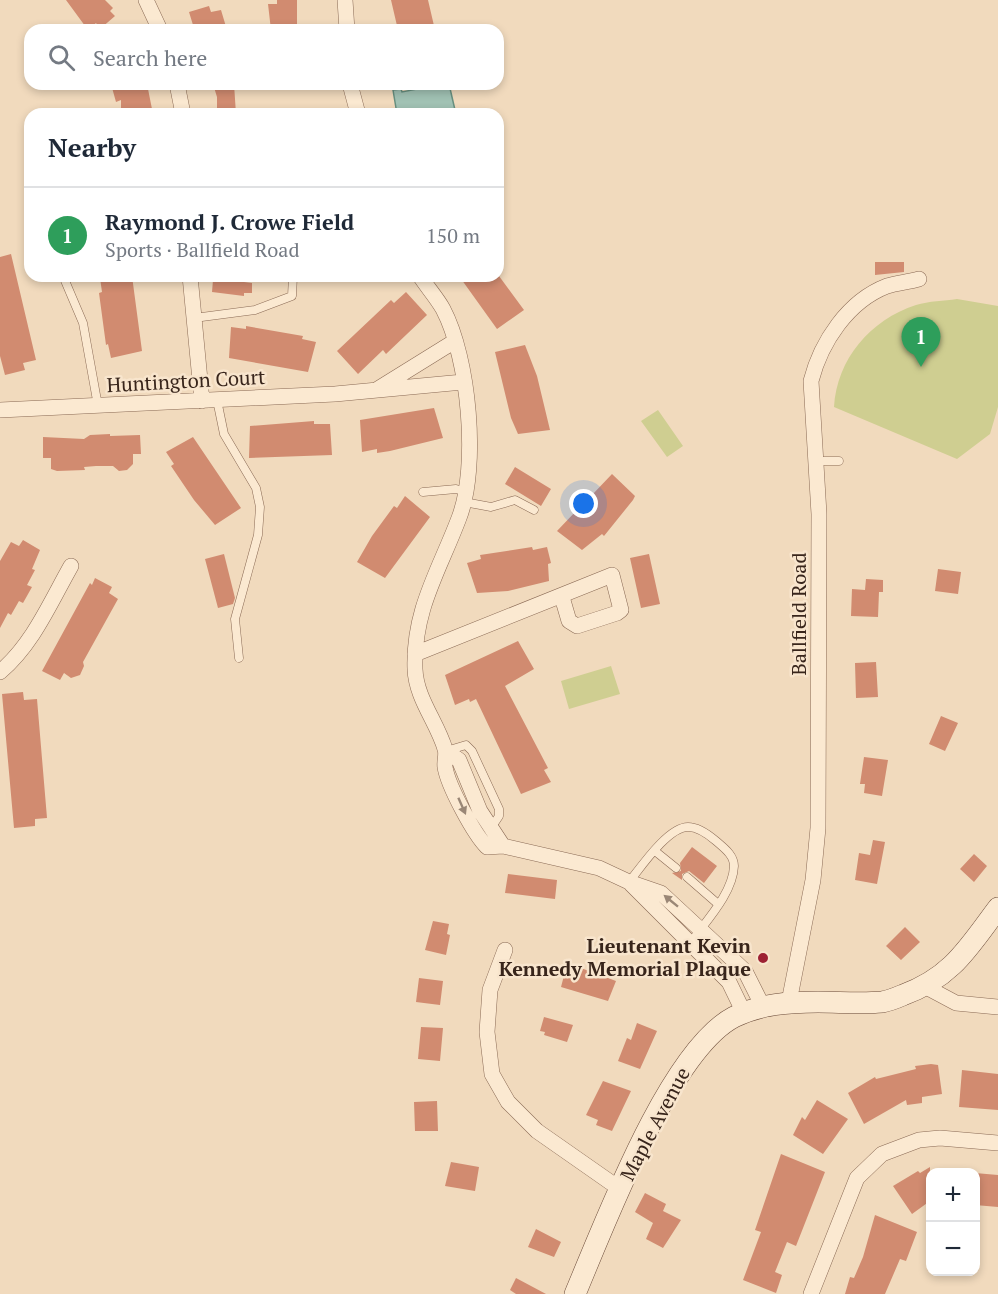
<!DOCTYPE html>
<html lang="en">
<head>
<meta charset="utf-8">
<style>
  :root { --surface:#fff; --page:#f2f2f3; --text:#1f2937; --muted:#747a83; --line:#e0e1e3; --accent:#d93025 }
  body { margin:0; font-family:"PT Serif",serif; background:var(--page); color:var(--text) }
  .controls { position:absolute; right:18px; bottom:18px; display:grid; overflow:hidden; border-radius:12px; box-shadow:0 3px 9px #0003 }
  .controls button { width:54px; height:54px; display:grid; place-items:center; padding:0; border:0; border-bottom:2px solid var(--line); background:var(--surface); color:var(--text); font:30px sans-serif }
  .you { position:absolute; left:584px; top:504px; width:21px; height:21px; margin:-15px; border:4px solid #fff; border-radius:50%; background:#1a73e8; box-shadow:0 0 0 9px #1a73e833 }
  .badge { display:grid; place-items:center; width:39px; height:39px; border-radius:50%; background:var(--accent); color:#fff; font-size:20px; font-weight:700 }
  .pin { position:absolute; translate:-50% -50px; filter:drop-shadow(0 2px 3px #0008) }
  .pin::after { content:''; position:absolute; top:32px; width:21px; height:18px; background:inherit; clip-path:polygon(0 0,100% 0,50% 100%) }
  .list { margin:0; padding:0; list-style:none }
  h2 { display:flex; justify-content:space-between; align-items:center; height:78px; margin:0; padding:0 24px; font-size:26px }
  h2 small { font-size:20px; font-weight:400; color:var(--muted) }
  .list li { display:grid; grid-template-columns:39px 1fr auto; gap:18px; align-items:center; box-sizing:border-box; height:96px; padding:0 24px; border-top:2px solid var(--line) }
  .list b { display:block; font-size:22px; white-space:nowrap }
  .list p { margin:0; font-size:20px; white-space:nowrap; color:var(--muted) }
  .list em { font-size:20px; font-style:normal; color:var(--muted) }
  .icon { flex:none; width:33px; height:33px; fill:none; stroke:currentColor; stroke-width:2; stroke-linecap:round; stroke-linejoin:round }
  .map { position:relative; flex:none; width:998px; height:1294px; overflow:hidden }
  .search { position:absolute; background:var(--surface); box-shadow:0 3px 9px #0003; left:24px; top:24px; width:480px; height:66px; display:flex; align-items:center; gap:15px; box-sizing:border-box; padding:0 21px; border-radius:18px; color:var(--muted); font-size:22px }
  .panel { position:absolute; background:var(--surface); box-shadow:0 3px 9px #0003; left:24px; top:108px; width:480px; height:174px; border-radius:18px }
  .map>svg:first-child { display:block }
  .green { fill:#cfce91 }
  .water { fill:#a1c2b4; stroke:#689080; stroke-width:1.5 }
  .building { fill:#d18b70 }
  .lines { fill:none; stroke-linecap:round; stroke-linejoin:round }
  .lane-casing { stroke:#8a6a55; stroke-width:9 }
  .street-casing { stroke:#8a6a55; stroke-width:16 }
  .secondary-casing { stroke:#6b4b39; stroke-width:22 }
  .lane { stroke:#fbe9d1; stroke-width:8 }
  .street { stroke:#fbe9d1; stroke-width:15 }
  .secondary { stroke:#fbe9d1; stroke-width:21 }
  .oneway { fill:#9a8776 }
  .poi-dot { fill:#9d2133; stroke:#f8e5cd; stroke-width:2 }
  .labels { text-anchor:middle; stroke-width:5; stroke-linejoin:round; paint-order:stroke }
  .street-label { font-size:20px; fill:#38251b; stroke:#f8e5cd }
  .poi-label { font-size:20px; font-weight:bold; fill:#38251b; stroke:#f8e5cd; text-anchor:end }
</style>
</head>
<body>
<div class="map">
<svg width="998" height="1294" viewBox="0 0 998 1294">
  <rect width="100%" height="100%" fill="#f1dabd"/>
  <!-- green -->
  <path class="green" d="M957 299 998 306V407L990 434 957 459 834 407C837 359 870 320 916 305 929 301 944 301 957 299Z
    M658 410 683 446 667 457 641 421Z
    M611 666 620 694 569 709 561 681Z"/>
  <!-- water -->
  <path class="water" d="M443 84H449L455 110 435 114H397L393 90 401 89 402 92Z"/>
  <!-- building -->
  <path class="building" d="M66 0H105L113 8 110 11 115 16 100 29 96 23 88 30Z
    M277 0H297V30H271L268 4H277Z
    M391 0H428L435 30H398Z
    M209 6 211 12 221 10 227 30H197L195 24 193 25 189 12Z
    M111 84H147L153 114H121V100L116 102Z
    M213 84H234L236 114H217V97Z
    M11 254 36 360 23 363 25 370 5 375 0 356V257Z
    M875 262H904V272L875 275Z
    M117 276V279L132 276 142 351 111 358 108 344 106 345 99 293 102 292 100 278Z
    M216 276H244V282L252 283V293H244V296L212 292 213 280H216Z
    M459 276H499L524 310 497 329Z
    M406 292 427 315 386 354 383 350 358 374 337 351 391 300 394 303Z
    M246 326 303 336 302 339 316 342 308 372 229 358 231 327 246 329Z
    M525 345 537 376 550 430 518 434 511 418 495 352Z
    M434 408 443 438 390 451 377 453V449L362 452 360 420Z
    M314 421V424H330L332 455 249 458 250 426Z
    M110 434V436L140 435 141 454H133V464L127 470 119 471 113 466H96L84 467 85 470 57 471 51 469V458H43V437L84 439 90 435Z
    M193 437 241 508 215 525 194 500 171 466 174 464 166 452Z
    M515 467 551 489 541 506 505 484Z
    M612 474 635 496 633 500 604 536 602 534 582 550 557 531 576 511 595 498 592 495Z
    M405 496 430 517 385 578 357 562 372 536 394 506 397 508Z
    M23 540 40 550 32 569 35 570 27 585 32 587 23 603 19 601 11 615 8 613 0 628V561L11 542 19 546Z
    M532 547 533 550 547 547 551 563 548 564 549 581 508 591 477 593 467 563 481 559 480 555Z
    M224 554 235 598 233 604 218 608 205 559Z
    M649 554 660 604 641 608 630 558Z
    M938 569 961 572 958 594 935 591Z
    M95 578 112 587 109 593 118 599 83 662 84 666 80 675 71 678 64 673 60 680 42 671 90 583 92 585Z
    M866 579 883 580V592H879L878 617 851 616 852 589 865 590Z
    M518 641 534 669 505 686 548 768 544 770 551 782 521 794 476 699 470 702 469 699 455 705 445 675Z
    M876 662 878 697 856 698 855 663Z
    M23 692 24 700 37 699 47 818 35 819V826L14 828 2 694Z
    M941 716 958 723 945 751 929 744Z
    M864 757 888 760 882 796 864 793 865 784H860Z
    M873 840 885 842 877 884 855 880 859 853 870 855Z
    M692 847 717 866 704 883 689 871 682 874V880L672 873 681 871 680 863Z
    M974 854 987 866 974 882 960 869Z
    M508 874 557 880 555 899 505 893Z
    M433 921 449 924 447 934 450 935 446 955 425 950Z
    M905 927 920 942 901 960 886 946Z
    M570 964 616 981 608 1001 561 987 566 968 568 969Z
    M419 978 443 981 440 1005 416 1002Z
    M544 1017 573 1025 567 1042 544 1035 545 1032 540 1031Z
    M637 1023 657 1031 640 1069 618 1061 627 1038 631 1040Z
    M421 1027 443 1028 440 1061 418 1059Z
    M931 1064 938 1065 942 1094 922 1097V1103L907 1105 906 1100 864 1124 848 1093 875 1077 876 1079 916 1069 915 1066Z
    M962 1070 998 1074V1110L959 1107Z
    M603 1081 631 1091 612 1131 596 1125 598 1120 586 1115Z
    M817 1100 848 1119 823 1154 793 1135 802 1117 805 1120Z
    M437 1101 438 1131H415L414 1102Z
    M781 1154 825 1172 796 1246 787 1242 775 1272 782 1275 776 1293 743 1280 761 1232 755 1230Z
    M451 1162 479 1167 475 1191 445 1186Z
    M930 1167V1201L912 1214 893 1186 918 1171 920 1173Z
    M975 1173 998 1175V1207L975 1205Z
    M645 1193 666 1204 663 1211 681 1220 663 1248 646 1239 653 1223 635 1212Z
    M875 1215 917 1232 906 1261 900 1259 885 1294H845L850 1277 854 1278 863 1257Z
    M536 1229 561 1242 554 1257 528 1247Z
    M516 1278 546 1294H516L510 1290Z"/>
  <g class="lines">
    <!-- lane casing -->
    <g class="lane-casing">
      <path id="lane" d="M63 276 83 323 98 406
        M194 318 255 310 292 296 293 276
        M217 400 224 434 256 488 260 507 258 535 235 619 239 658
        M817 461H839
        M423 492 456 489 466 492
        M464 502 491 507 515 500 534 510
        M446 751 466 745 472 751 499 809V816L491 828
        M655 851 676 868
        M687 877 718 904
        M629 882C641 867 668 827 688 827 699 827 709 835 716 841 724 848 734 855 734 866 733 893 706 921 691 942"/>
    </g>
    <!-- street casing -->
    <g class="street-casing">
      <path id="street" d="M146 0 160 30
        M345 0 347 30
        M177 84 183 114
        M350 84 358 114
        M190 276 202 401
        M420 276C427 287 437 298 443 309 469 358 479 466 459 518 439 571 413 610 415 669 416 698 437 722 445 749 447 755 444 761 445 767 448 786 474 834 487 847L503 846 599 868 629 882 661 893 745 971 763 1007
        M376 390 455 341
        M0 410 335 394 463 382
        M415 654 612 575 621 610 617 613 577 626 569 621 562 597
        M0 672C33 644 50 603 71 566
        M446 751 459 760 480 811 503 846
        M631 884 729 982 744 1013
        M505 950 490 990 487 1032 492 1074 508 1102 537 1131 620 1189
        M926 987 956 1003 998 1007
        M789 1002 813 880 818 828 819 514 811 381C821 342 848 301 887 286 897 283 908 282 919 279
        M811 1294 857 1178 882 1154 919 1140 940 1138 998 1143"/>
    </g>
    <!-- secondary casing -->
    <g class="secondary-casing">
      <path id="secondary" d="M575 1294C604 1226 669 1051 734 1017 760 1004 789 1002 818 1002 839 1002 861 1004 882 1002 889 1001 896 998 903 995 952 977 968 948 998 908"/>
    </g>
    <!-- lane -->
    <use href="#lane" class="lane"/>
    <!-- street -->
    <use href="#street" class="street"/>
    <!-- secondary -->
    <use href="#secondary" class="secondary"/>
  </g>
  <!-- one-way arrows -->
  <defs><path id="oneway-solid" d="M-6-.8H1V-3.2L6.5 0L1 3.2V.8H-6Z" transform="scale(1.5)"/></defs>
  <g class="oneway">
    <use href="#oneway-solid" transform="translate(462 806) rotate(66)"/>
    <use href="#oneway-solid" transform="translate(671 901) rotate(-141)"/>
  </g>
  <!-- markers -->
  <circle class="poi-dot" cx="763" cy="958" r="6"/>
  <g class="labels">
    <!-- street labels -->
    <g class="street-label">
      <text transform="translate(186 381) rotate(-3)" y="7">Huntington Court</text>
      <text transform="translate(799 614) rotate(-90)" y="7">Ballfield Road</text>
      <text transform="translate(655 1124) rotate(-62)" y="7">Maple Avenue</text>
    </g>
    <!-- poi labels -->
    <g class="poi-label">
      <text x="751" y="953">Lieutenant Kevin<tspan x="751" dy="23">Kennedy Memorial Plaque</tspan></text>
    </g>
  </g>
</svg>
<div class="controls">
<button>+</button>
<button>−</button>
</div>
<div class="you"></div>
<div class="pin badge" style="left:921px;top:367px;background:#2e9e5b">1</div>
<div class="search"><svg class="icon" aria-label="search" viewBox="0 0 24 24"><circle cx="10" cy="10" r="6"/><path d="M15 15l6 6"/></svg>Search here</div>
<section class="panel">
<h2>Nearby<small></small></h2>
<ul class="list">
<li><span class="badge" style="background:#2e9e5b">1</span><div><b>Raymond J. Crowe Field</b><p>Sports · Ballfield Road</p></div><em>150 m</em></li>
</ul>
</section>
</div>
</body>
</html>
